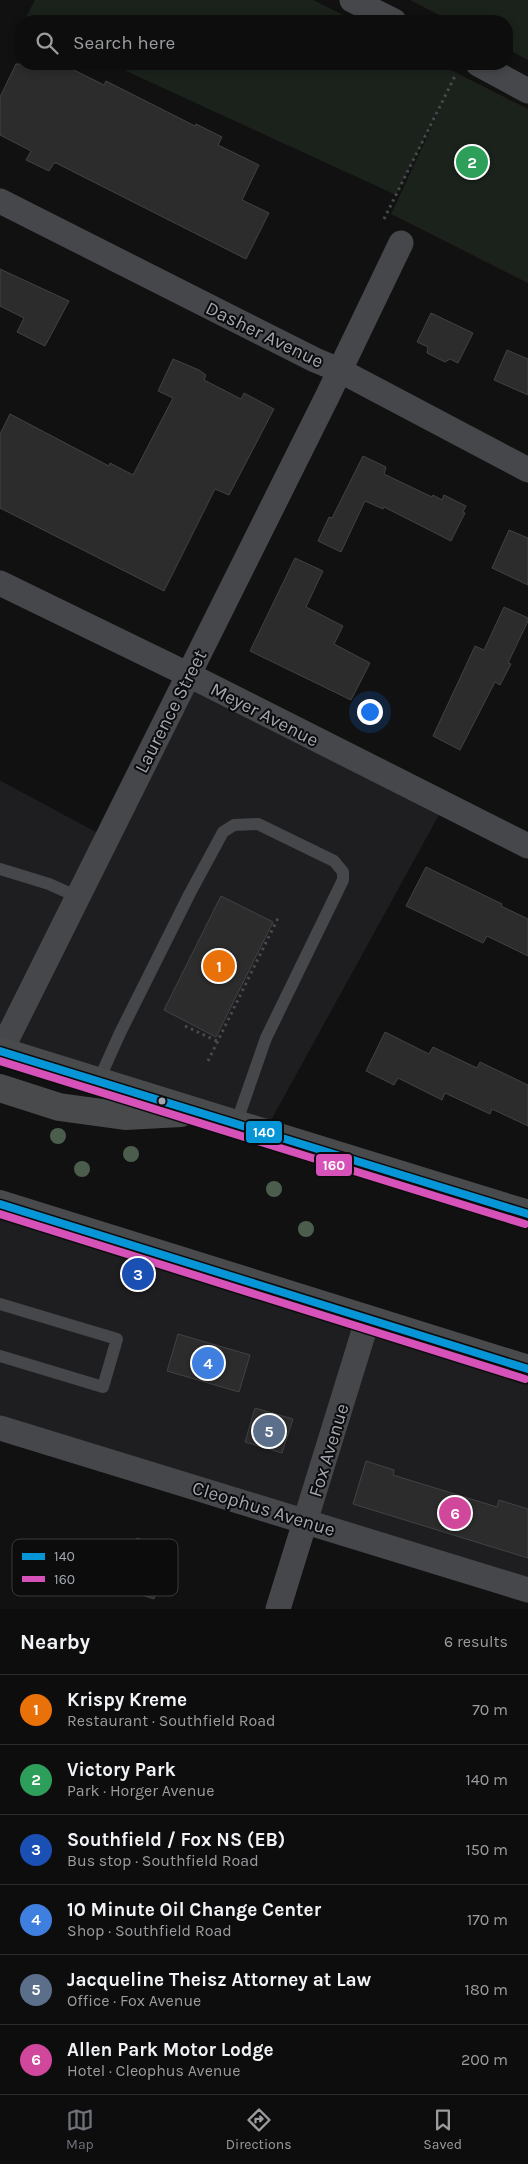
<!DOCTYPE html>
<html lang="en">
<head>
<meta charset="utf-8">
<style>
  :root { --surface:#0d0d0e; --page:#161617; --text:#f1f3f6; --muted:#9a9c9e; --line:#2d2d2e; --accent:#70727a }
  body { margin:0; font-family:Karla,sans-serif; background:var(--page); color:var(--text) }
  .you { position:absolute; left:369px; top:711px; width:18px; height:18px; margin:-12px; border:4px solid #fff; border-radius:50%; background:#1a73e8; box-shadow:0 0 0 8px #1a73e833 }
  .badge { display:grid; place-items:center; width:32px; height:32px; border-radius:50%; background:var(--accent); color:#fff; font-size:16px; font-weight:700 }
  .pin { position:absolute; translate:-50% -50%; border:2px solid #fff; box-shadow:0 1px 5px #0006 }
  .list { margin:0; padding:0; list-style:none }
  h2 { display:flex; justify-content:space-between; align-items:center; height:65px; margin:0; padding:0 20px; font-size:21px }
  h2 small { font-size:16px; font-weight:400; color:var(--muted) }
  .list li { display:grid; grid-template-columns:32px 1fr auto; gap:15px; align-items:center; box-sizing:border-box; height:70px; padding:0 20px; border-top:1px solid var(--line) }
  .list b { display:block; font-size:19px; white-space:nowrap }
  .list p { margin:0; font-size:16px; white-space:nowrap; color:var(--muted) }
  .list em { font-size:16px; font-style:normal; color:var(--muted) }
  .icon { flex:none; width:28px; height:28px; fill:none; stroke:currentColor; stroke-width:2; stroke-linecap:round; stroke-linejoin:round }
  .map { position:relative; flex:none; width:528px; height:1609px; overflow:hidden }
  .search { position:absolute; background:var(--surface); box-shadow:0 2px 8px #0003; left:15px; right:15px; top:15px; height:55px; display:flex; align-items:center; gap:12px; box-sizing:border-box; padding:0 18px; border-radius:20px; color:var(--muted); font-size:19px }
  .sheet { height:485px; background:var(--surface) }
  nav { display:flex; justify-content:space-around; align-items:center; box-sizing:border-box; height:70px; border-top:1px solid var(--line); background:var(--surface); font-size:14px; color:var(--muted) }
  nav a { display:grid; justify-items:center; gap:2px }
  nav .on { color:var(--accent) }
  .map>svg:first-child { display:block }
  .built { fill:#1e1e20 }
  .green { fill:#1b221c }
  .building { fill:#2c2c2d; stroke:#414245 }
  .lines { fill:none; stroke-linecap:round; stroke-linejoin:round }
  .path { stroke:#47494c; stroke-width:3; stroke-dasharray:2.5 4; stroke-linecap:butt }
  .service { stroke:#46474a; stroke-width:12 }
  .minor { stroke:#46474a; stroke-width:25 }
  .trunk { stroke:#484a4c; stroke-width:28 }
  .bus-1-casing { stroke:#0c0c0d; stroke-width:11 }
  .bus-2-casing { stroke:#0c0c0d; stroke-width:11 }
  .bus-1 { stroke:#0696d7; stroke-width:8 }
  .bus-2 { stroke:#d652b8; stroke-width:8 }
  .tree { fill:#4b5e4d }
  .bus-dot { fill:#a3a7b2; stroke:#0c0c0d; stroke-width:2 }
  .labels { text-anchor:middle; stroke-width:4; stroke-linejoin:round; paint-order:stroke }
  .street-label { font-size:19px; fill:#a3a7b2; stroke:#0c0c0d }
  .key { fill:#0c0c0d; stroke:#393a3f; stroke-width:1 }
  .key-label { font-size:14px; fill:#a3a7b2 }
  .line-badge { stroke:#0c0c0d; stroke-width:2 }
  .badge-label { font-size:14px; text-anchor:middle; font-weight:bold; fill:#fff }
</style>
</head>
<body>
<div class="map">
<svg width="528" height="1609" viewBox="0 0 528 1609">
  <rect width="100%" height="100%" fill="#111112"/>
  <!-- built -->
  <path class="built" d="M189 675 445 804 264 1133 0 1051V782L1 781 107 838Z
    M0 1204 528 1369V1590L0 1428Z"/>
  <!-- green -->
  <path class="green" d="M35 0H313L355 21H24Z
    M410 0H528V60L507 49V21H451Z
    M111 64H439L528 109V283L391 214 443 103 396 195Z"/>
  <!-- building -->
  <path class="building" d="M16 64H62L104 85 106 81 195 126 196 124 222 137 218 145 259 165 242 200 269 213 246 259 56 163H54L49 171 26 160 31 151 0 135V97Z
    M0 269 69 301 45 346 17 332 24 318 0 306Z
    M431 313 473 333 458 363 450 359 445 362 427 353 428 347 417 342Z
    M507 350 528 359V395L494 380Z
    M173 359 199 370 206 375 204 380 241 399 244 393 274 409 229 495 215 489 164 591 0 508V434L10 414 109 466 110 463 133 475 173 398 158 391Z
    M363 456 386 467 384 474 432 497 433 495 442 500 444 495 466 506 463 512 465 513 451 541 384 507 383 509 365 501 341 552 318 541 329 517 332 518Z
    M509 530 528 538V585L492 568Z
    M295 558 323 571 306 607 343 626 334 644 370 663 351 700 250 651Z
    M504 607 528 618V621L508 663 511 664 500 685 495 682 460 750 433 736 475 646 484 650Z
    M426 867 502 904 501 906 528 919V956L487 936 483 943 406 906Z
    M221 896 273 922 216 1037 164 1010Z
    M385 1032 429 1054 433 1047 477 1068 480 1062 528 1085V1126L492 1109 490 1114 445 1093 442 1100 398 1078 394 1085 366 1071Z
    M178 1334 250 1355 239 1392 167 1371Z
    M255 1408 293 1419 282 1453 245 1442Z
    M366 1461 394 1470 393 1475 497 1507 499 1500 528 1509V1558L353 1504Z
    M137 1538 170 1549 154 1599 121 1588Z"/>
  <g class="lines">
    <!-- path -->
    <path class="path" d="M384 219 455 76
      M185 1026 217 1041
      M208 1061 279 916"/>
    <!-- service -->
    <path class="service" d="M0 869 49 884 78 897
      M98 1082 120 1033 190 893 223 832 234 825 258 824 334 861 343 872V880L266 1038 236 1124
      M0 1304 117 1339 103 1387 0 1356"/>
    <!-- minor -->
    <path class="minor" d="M352 0 394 21
      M478 64 528 91
      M0 201 315 360 339 370 528 470
      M0 583 189 675 528 846
      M1 1051 327 397 401 243
      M0 1428 528 1590
      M278 1609 368 1318"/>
    <!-- trunk -->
    <path class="trunk" d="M0 1051 528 1214
      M0 1088 59 1107 125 1116 181 1113
      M0 1204 528 1369"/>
    <!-- bus-1 casing -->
    <g class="bus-1-casing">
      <path id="bus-1" d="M0 1051 528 1214
        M0 1204 528 1369"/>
    </g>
    <!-- bus-2 casing -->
    <g class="bus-2-casing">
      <path id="bus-2" d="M0 1061 525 1224
        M0 1214 525 1379"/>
    </g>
    <!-- bus-1 -->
    <use href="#bus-1" class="bus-1"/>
    <!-- bus-2 -->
    <use href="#bus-2" class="bus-2"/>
  </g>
  <!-- trees -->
  <g class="tree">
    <circle cx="58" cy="1136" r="8"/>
    <circle cx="131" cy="1154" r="8"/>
    <circle cx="82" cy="1169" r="8"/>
    <circle cx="274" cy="1189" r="8"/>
    <circle cx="306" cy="1229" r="8"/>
  </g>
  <!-- markers -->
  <circle class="bus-dot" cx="162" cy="1101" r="4.5"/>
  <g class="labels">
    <!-- street labels -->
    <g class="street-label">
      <text transform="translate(265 334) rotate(26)" y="7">Dasher Avenue</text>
      <text transform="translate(170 711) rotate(-63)" y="7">Laurence Street</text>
      <text transform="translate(265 714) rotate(27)" y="7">Meyer Avenue</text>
      <text transform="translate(328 1450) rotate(-73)" y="7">Fox Avenue</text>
      <text transform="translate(264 1508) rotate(17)" y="7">Cleophus Avenue</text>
    </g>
  </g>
  <!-- legend -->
  <rect x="12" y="1539" width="166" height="57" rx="8" class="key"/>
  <rect x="22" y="1553" width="23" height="7" fill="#0696d7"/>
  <rect x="22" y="1576" width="23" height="6" fill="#d652b8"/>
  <g class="key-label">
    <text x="54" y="1561">140</text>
    <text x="54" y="1584">160</text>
  </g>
  <g class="line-badge">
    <rect x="245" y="1120" width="38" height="24" rx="5" fill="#0696d7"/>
    <rect x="315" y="1153" width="38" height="24" rx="5" fill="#d652b8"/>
  </g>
  <g class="badge-label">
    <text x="264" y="1137">140</text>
    <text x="334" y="1170">160</text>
  </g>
</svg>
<div class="you"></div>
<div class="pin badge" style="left:219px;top:966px;background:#e8710a">1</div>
<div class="pin badge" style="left:472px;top:162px;background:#2e9e5b">2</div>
<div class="pin badge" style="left:138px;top:1274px;background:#1a4fb4">3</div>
<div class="pin badge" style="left:208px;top:1363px;background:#3f7fe0">4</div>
<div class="pin badge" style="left:269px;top:1431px;background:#5c6f8a">5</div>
<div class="pin badge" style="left:455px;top:1513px;background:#d1479c">6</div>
<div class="search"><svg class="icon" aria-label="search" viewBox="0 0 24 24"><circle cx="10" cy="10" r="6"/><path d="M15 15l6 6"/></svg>Search here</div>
</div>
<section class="sheet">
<h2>Nearby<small>6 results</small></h2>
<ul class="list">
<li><span class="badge" style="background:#e8710a">1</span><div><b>Krispy Kreme</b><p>Restaurant · Southfield Road</p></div><em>70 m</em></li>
<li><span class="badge" style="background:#2e9e5b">2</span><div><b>Victory Park</b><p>Park · Horger Avenue</p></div><em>140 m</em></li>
<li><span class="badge" style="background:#1a4fb4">3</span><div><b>Southfield / Fox NS (EB)</b><p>Bus stop · Southfield Road</p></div><em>150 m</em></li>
<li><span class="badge" style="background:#3f7fe0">4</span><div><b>10 Minute Oil Change Center</b><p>Shop · Southfield Road</p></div><em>170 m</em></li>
<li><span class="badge" style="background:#5c6f8a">5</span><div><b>Jacqueline Theisz Attorney at Law</b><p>Office · Fox Avenue</p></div><em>180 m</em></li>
<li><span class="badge" style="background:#d1479c">6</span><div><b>Allen Park Motor Lodge</b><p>Hotel · Cleophus Avenue</p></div><em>200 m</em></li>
</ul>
</section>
<nav>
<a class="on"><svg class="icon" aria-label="map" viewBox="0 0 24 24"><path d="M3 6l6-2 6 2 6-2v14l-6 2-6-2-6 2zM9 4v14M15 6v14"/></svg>Map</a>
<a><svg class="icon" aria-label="directions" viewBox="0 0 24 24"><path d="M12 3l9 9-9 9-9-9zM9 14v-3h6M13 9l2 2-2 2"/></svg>Directions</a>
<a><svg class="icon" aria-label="saved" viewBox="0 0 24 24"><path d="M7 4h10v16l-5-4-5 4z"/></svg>Saved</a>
</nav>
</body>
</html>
